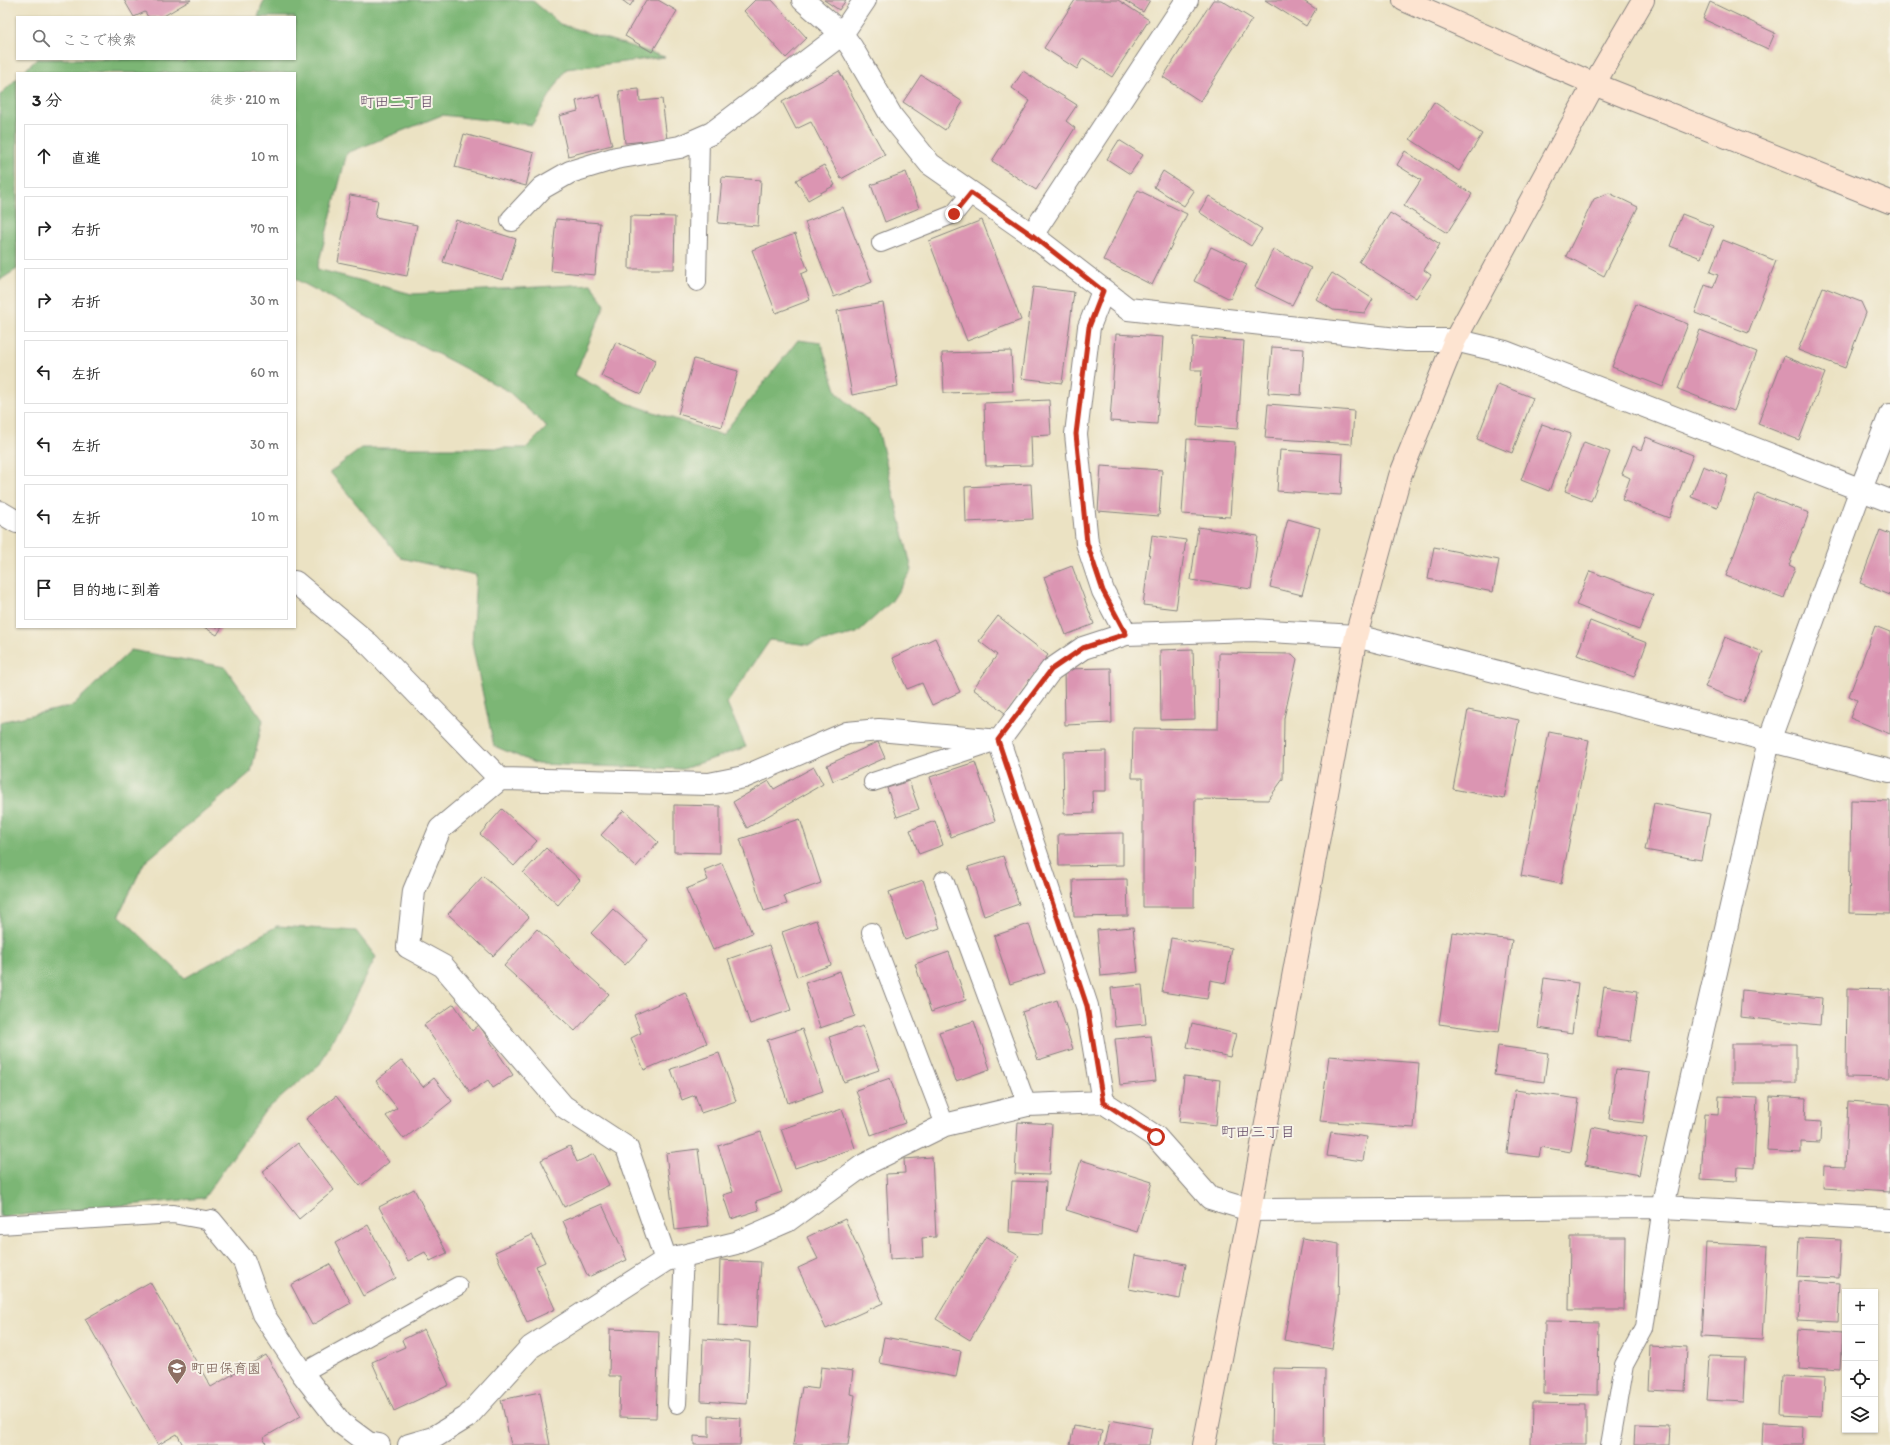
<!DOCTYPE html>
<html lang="ja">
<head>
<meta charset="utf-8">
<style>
  :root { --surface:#fff; --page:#f6f6f6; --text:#222; --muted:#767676; --line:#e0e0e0 }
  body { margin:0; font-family:Itim,"Klee One",sans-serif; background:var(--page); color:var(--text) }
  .controls { position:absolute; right:12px; bottom:12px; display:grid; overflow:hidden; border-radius:0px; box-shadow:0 1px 3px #0004 }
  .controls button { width:36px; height:36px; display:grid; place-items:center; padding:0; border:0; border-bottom:1px solid var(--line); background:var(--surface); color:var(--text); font:20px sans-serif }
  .stop { position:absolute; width:12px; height:12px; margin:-9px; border:3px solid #c8321e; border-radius:50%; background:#fff }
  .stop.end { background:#c8321e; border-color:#fff; box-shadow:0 1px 4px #0008 }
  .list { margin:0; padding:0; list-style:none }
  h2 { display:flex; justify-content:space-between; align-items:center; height:52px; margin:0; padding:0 16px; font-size:17px }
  h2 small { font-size:13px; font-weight:400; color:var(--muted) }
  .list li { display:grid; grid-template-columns:26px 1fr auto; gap:12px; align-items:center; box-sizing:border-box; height:64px; margin:0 8px 8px; padding:0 8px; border:1px solid var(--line); border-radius:0px }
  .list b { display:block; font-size:15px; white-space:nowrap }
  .list em { font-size:13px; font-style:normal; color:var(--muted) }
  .icon { flex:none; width:22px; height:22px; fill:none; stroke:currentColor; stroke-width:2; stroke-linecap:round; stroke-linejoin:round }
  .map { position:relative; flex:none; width:1890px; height:1445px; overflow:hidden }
  .search { position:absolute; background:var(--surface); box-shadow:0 1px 3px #0004; left:16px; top:16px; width:280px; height:44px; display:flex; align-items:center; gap:10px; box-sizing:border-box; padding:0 14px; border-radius:0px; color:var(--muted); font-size:15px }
  .panel { position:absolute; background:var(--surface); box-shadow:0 1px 3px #0004; left:16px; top:72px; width:280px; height:556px; border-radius:0px }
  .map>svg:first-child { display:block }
  .forest { fill:#7bb674; stroke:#4e6c58 }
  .building { fill:#db95b2 }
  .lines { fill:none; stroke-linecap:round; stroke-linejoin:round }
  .lane-casing { stroke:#86827f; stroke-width:20 }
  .street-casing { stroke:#86827f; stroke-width:24 }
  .secondary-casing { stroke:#86827f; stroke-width:24 }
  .lane { stroke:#fff; stroke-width:18 }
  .street { stroke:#fff; stroke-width:22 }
  .secondary { stroke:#fde4d1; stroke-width:22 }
  .route { stroke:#c8321e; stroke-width:5 }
  .labels { text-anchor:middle; stroke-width:4; stroke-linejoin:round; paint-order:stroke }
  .education-label { font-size:14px; fill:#785e54; stroke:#f7f3e8; text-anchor:start }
  .neighbourhood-label { font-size:15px; fill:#634a65; stroke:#f7f3e8 }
</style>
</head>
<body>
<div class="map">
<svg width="1890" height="1445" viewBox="0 0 1890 1445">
  <rect width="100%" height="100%" fill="#f7f3e8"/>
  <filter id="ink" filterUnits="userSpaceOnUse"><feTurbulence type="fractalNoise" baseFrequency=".025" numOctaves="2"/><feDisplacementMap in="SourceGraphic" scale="8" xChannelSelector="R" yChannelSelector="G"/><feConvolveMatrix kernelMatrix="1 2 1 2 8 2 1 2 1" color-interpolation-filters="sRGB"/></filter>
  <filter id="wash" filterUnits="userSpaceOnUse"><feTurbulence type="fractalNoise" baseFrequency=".012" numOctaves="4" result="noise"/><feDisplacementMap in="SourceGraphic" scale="16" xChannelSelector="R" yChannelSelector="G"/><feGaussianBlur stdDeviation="0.9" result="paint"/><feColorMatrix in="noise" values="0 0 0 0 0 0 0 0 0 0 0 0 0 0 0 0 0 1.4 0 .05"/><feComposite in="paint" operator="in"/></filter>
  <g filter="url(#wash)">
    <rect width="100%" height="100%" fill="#ebe2c3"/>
    <!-- forest -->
    <path class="forest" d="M264 0H532L560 24 665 57 566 69 532 125 442 115 347 153 317 269 412 294 591 284 605 305 575 375 627 403 722 435 798 340 821 343 837 393 878 429 912 570 891 602 857 633 808 645 770 640 727 703 746 747 683 769 537 764 494 746 472 644 476 575 401 558 330 472 362 448H526L547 427 508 391 295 279V73H22L37 59H159L184 62 189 59H295V17H258Z
      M17 78V269L0 280V95Z
      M131 650 225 667 263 720 251 772 144 863 119 915 185 978 277 926 356 931 376 957 320 1064 265 1111 204 1198 0 1217V722L72 706Z"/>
    <g id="blocks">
      <!-- building -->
      <path class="building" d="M124 0H191L162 17H148L145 12 134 17Z
        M622 0H634L630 6Z
        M646 0H658L677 11 652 52 625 36Z
        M755 0H772L807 38 786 58 744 11Z
        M824 0H846L839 10Z
        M1075 0H1118L1149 20 1112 77 1083 58 1077 69 1044 48Z
        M1124 0H1150L1143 12Z
        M1213 0H1221L1252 19 1200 101 1163 77Z
        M1265 0H1302L1316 9 1306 26Z
        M1710 2 1775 33 1768 49 1703 19Z
        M839 71 885 155 841 179 811 122 796 129 782 102Z
        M1023 71 1077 105 1066 121 1075 128 1036 190 992 161 1030 101 1012 88Z
        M921 75 963 102 945 130 903 102Z
        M639 89 640 101 662 99 667 139 625 143 619 91Z
        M600 95 612 145 568 156 559 116 578 111 576 101Z
        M1434 102 1482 134 1459 171 1410 139Z
        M464 134 534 153 526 186 455 167Z
        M1119 140 1143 155 1130 174 1107 159Z
        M1405 151 1472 194 1447 233 1404 206 1421 180 1397 165Z
        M824 165 835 185 808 200 796 180Z
        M1163 171 1194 191 1184 206 1154 187Z
        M906 172 919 208 885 222 871 185Z
        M722 177 761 180 758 226 718 223Z
        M1138 190 1187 214 1152 285 1103 260Z
        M1609 193 1638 207 1604 276 1566 256 1594 199Z
        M350 195 378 200 375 217 417 225 407 276 338 262Z
        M1209 196 1262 229 1251 246 1199 212Z
        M843 207 872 282 834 297 805 222Z
        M1390 213 1440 244 1424 270 1431 275 1416 298 1359 262Z
        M1682 214 1713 226 1701 258 1670 246Z
        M630 216 675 217 674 269H629Z
        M556 219 600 223 595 275 551 271Z
        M456 220 516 239 503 280 443 262Z
        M982 220 1021 320 967 341 929 241Z
        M795 234 808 271 801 274 810 300 776 313 752 250Z
        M1723 240 1776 261 1748 333 1695 313 1705 285 1713 288 1718 275 1710 272Z
        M1211 247 1247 264 1230 299 1194 281Z
        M1273 249 1311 268 1292 305 1255 287Z
        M1332 273 1373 299 1365 313 1333 310 1316 299Z
        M1033 287 1074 292 1062 383 1021 378Z
        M1823 287 1861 302 1866 313 1845 368 1798 350Z
        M883 303 898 386 852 395 837 311Z
        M1636 304 1688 324 1663 387 1612 367Z
        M1700 330 1757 352 1734 411 1678 389Z
        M1116 334 1163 337 1157 424 1110 421Z
        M1193 337 1244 341 1238 429 1197 426 1202 370H1191Z
        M616 342 656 360 641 394 601 376Z
        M1272 347 1304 349 1301 395 1268 393Z
        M1011 351 1013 391 944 393 942 353Z
        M1784 356 1825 373 1799 440 1758 424Z
        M694 359 738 371 722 427 678 414Z
        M1498 384 1533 398 1512 453 1477 439Z
        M1049 400 1051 435 1031 436 1032 465 986 466 984 403Z
        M1268 404 1354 411 1352 444 1265 438Z
        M1542 424 1571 434 1549 491 1521 480Z
        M1646 437 1693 455 1669 518 1622 500 1630 478 1622 474 1633 446 1641 450Z
        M1187 439 1235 442 1230 517 1182 514Z
        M1584 442 1610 452 1591 501 1565 491Z
        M1280 450 1343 454 1341 495 1277 491Z
        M1101 466 1162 470 1159 516 1098 511Z
        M1703 466 1728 476 1717 507 1691 497Z
        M1031 484 1033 519 966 522 965 487Z
        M1757 493 1809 513 1789 565 1795 568 1784 598 1726 576Z
        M1288 519 1320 528 1302 595 1270 587Z
        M1198 527 1258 536 1251 589 1191 580Z
        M1880 530 1890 534V595L1860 583Z
        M1152 535 1186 540 1176 609 1143 605Z
        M1434 547 1499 560 1493 592 1428 579Z
        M1072 566 1094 624 1066 635 1044 577Z
        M1590 571 1653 595 1639 630 1576 605Z
        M998 616 1048 655 1005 713 973 689 997 655 979 641Z
        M1590 621 1647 643 1634 677 1577 655Z
        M1875 626 1890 632V734L1850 718 1857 700 1849 696Z
        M204 627H222L217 635Z
        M1725 637 1763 652 1744 702 1705 687Z
        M935 638 960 692 932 705 922 683 907 689 893 658Z
        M1193 649 1195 719 1161 720 1160 650Z
        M1219 653 1292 654 1297 659 1284 718 1283 779 1268 800 1195 799 1194 907H1143V778H1132L1133 728 1218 729Z
        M1111 668 1112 723 1065 725 1064 669Z
        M1468 710 1519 720 1504 799 1453 789Z
        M1549 732 1589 740 1561 884 1521 876Z
        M878 742 885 758 833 781 827 765Z
        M1106 751V791H1092L1093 813 1064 814 1063 752Z
        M975 762 995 821 951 837 930 777Z
        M814 767 823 784 747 828 733 802 769 781 774 789Z
        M909 781 919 809 897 817 887 788Z
        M1851 800 1890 801V914L1849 913Z
        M1654 803 1710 814 1701 860 1645 850Z
        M674 805 720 806V853L674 852Z
        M502 809 537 841 514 866 480 834Z
        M624 810 658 842 636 867 601 835Z
        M800 819 821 883 784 896 787 904 764 911 740 839Z
        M935 821 943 845 919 854 910 830Z
        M1123 833V865L1059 866 1058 834Z
        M546 848 580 880 558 905 523 873Z
        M1003 856 1019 904 984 916 968 867Z
        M722 863 752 933 713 950 686 889 708 880 704 870Z
        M483 876 529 917 493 956 448 914Z
        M1127 879 1128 916 1074 917 1073 880Z
        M923 880 940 928 905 940 889 892Z
        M613 909 648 940 625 965 591 933Z
        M816 920 831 965 797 977 782 932Z
        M1029 924 1045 973 1010 984 994 936Z
        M1133 927 1138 972 1101 976 1097 930Z
        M537 929 609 994 575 1031 504 966Z
        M1452 932 1512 940 1499 1032 1439 1024Z
        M1171 938 1232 948 1226 983 1210 980 1207 999 1162 992Z
        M769 945 791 1010 750 1024 728 959Z
        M949 952 966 1000 931 1012 915 964Z
        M840 971 855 1016 820 1028 805 983Z
        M1544 978 1578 983 1572 1033 1538 1028Z
        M1142 985 1146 1024 1115 1027 1111 988Z
        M1604 986 1638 991 1631 1041 1597 1036Z
        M1847 988 1890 989V1078L1846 1077Z
        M1742 990 1822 998 1820 1025 1740 1017Z
        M685 992 707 1043 644 1070 631 1038 641 1033 634 1015Z
        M1057 1000 1073 1049 1038 1060 1022 1012Z
        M454 1004 472 1031 479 1025 513 1075 493 1088 488 1080 470 1092 424 1025Z
        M974 1021 990 1069 956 1081 939 1032Z
        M1192 1023 1236 1034 1230 1057 1187 1047Z
        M863 1026 879 1070 844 1082 829 1037Z
        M802 1029 823 1091 788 1103 767 1040Z
        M1151 1036 1156 1081 1120 1085 1115 1039Z
        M1732 1044H1796V1083H1732Z
        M1498 1046 1548 1053 1544 1082 1494 1075Z
        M719 1053 736 1101 701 1113 695 1095 682 1100 671 1069Z
        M1329 1056 1419 1063 1414 1128 1320 1121Z
        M402 1060 423 1087 434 1078 452 1101 404 1139 386 1116 397 1108 376 1081Z
        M1616 1069 1650 1073 1643 1123 1609 1119Z
        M1184 1076 1220 1080 1216 1126 1179 1122Z
        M890 1078 905 1123 871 1135 856 1090Z
        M1515 1090 1579 1099 1571 1152 1541 1147 1539 1157 1507 1153Z
        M336 1096 389 1162 360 1186 306 1119Z
        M1719 1096 1757 1098 1754 1168 1738 1167 1737 1181 1701 1179 1705 1114 1718 1115Z
        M1770 1096 1806 1098 1805 1121 1821 1122 1820 1143 1801 1142V1153L1767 1151Z
        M1848 1101 1890 1104V1192L1823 1188 1824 1166 1845 1167Z
        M842 1109 855 1148 795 1168 781 1129Z
        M1018 1122 1052 1124 1049 1175 1015 1174Z
        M1592 1127 1647 1138 1639 1175 1585 1165Z
        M761 1132 782 1192 756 1201 759 1210 731 1219 723 1195 733 1192 718 1146Z
        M1331 1132 1367 1137 1363 1161 1327 1156Z
        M298 1143 334 1190 299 1219 262 1172Z
        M570 1146 577 1162 594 1154 609 1185 564 1207 541 1160Z
        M698 1149 708 1226 675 1230 666 1153Z
        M932 1157 936 1237 922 1238 923 1257 890 1259 886 1174 905 1173 904 1159Z
        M1081 1160 1152 1182 1137 1232 1066 1210Z
        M1012 1181 1046 1182 1043 1234 1009 1232Z
        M414 1189 447 1253 430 1261 425 1252 408 1261 379 1207Z
        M602 1204 627 1260 588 1277 563 1221Z
        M845 1219 883 1303 826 1329 798 1268 818 1259 807 1237Z
        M368 1225 396 1278 363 1296 335 1243Z
        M532 1235 545 1262 536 1266 555 1309 527 1322 495 1252Z
        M986 1236 1019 1256 970 1340 936 1319Z
        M1570 1237H1625L1624 1310H1569Z
        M1302 1238 1339 1244 1338 1310 1332 1349 1284 1340Z
        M1799 1238 1841 1240 1839 1278 1797 1276Z
        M1706 1243 1768 1246 1763 1340 1701 1337Z
        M1135 1255 1186 1264 1180 1299 1129 1289Z
        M720 1260 761 1262 757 1328 718 1325Z
        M330 1264 351 1303 312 1325 291 1285Z
        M1799 1281 1840 1284 1838 1322 1797 1320Z
        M150 1282 211 1387 266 1355 301 1416 263 1438 267 1445H183L177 1434 158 1445 85 1319Z
        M1545 1321 1599 1322 1598 1395 1544 1394Z
        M424 1329 449 1385 394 1411 372 1362 405 1347 402 1340Z
        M610 1329 659 1331 656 1418 619 1417 620 1376H609Z
        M1800 1329 1842 1332 1840 1370 1798 1367Z
        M884 1337 961 1351 956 1377 879 1363Z
        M703 1339 750 1342 747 1404 701 1401Z
        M1650 1345 1687 1347 1685 1392 1648 1390Z
        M1710 1356 1745 1357 1743 1402 1707 1400Z
        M821 1367 853 1371 850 1394 855 1395 848 1445H793L802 1387 818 1389Z
        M1273 1368 1325 1369 1324 1445H1272Z
        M1783 1375 1824 1377 1822 1416 1781 1414Z
        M540 1392 550 1445H511L501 1400Z
        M1532 1403 1586 1404V1445H1531Z
        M709 1416 741 1418 740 1445H694V1436L709 1437Z
        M1110 1420 1152 1428 1149 1445H1105Z
        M1763 1424 1804 1426 1803 1445H1762Z
        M1635 1425 1669 1426 1668 1445H1634Z
        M1074 1426 1102 1431 1099 1445H1070Z"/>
    </g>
  </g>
  <g filter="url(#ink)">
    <use href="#blocks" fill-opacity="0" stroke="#86827f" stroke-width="1"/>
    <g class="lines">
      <!-- lane casing -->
      <g class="lane-casing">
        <path id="lane" d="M881 243 954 214 971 193
          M697 282 700 138
          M873 782 994 742
          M944 880 1027 1105
          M871 932 945 1125
          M0 1225 173 1214 211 1221
          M302 1373 458 1286
          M677 1404 684 1255
          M1610 1445 1624 1365 1644 1328 1662 1207"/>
      </g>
      <!-- street casing -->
      <g class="street-casing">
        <path id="street" d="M803 0 842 34 852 48 892 117 930 164 1032 235 1128 309 1406 340H1455L1505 352 1890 501
          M512 220 542 188 570 172 616 158 680 147 712 133 842 34 865 0
          M1032 235 1187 0
          M1103 291 1089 327 1076 434 1087 543 1103 591 1126 634
          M0 512 17 522
          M295 582 370 645 500 779
          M999 741 1051 670 1083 648 1126 634 1253 630 1356 636 1890 771
          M999 741 1087 1006 1103 1102
          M1662 1207 1769 741 1861 489 1890 415
          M211 1221 244 1261 263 1314 302 1373 341 1423 368 1443 379 1445
          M666 1260 627 1148 563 1106 443 966 408 947 414 891 440 829 500 779 709 784 744 777 847 733 879 730 999 741
          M409 1445 433 1438 467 1417 531 1347 666 1260 736 1243 787 1221 864 1165 945 1125 1027 1105 1103 1102 1156 1137 1210 1198 1250 1210 1662 1207 1890 1219"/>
      </g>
      <!-- secondary casing -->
      <g class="secondary-casing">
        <path id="secondary" d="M1404 0 1594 84 1890 202
          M1204 1445 1250 1210 1356 636 1400 476 1455 340 1594 84 1643 0"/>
      </g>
      <!-- lane -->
      <use href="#lane" class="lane"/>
      <!-- street -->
      <use href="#street" class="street"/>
      <!-- secondary -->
      <use href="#secondary" class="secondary"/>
    </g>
  </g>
  <g class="lines" filter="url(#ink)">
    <!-- route -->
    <path class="route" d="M954 214 971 193 1032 235 1103 291 1089 327 1076 434 1087 543 1103 591 1126 634 1083 648 1051 670 998 740 1087 1006 1103 1102 1156 1137"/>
  </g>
  <!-- icons -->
  <defs>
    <g id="school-pin" transform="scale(1)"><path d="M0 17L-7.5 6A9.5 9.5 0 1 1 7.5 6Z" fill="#8d6e63" stroke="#f7f3e8"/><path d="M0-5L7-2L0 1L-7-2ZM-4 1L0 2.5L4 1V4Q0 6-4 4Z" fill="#fff"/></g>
  </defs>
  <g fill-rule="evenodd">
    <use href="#school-pin" x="177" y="1368"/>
  </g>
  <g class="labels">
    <!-- education labels -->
    <g class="education-label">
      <text x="191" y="1373">町田保育園</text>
    </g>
    <!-- neighbourhood labels -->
    <g class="neighbourhood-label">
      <text x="397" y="107">町田二丁目</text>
      <text x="1258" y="1137">町田三丁目</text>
    </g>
  </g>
</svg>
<div class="controls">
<button>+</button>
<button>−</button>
<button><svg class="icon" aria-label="locate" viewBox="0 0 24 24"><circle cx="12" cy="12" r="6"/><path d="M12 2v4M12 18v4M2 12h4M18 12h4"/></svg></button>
<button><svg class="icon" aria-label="layers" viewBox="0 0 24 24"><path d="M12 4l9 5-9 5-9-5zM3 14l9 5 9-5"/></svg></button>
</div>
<div class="stop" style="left:1156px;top:1137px"></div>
<div class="stop end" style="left:954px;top:214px"></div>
<div class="search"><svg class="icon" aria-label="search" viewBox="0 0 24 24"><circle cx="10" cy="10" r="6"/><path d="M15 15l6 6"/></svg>ここで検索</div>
<section class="panel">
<h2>3 分<small>徒歩 · 210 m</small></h2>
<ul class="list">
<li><svg class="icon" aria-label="ahead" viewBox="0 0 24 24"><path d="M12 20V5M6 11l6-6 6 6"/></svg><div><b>直進</b></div><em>10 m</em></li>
<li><svg class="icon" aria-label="right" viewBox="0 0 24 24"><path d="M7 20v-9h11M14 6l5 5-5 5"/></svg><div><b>右折</b></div><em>70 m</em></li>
<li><svg class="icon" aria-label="right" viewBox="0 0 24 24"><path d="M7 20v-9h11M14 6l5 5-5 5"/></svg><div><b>右折</b></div><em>30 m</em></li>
<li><svg class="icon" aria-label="left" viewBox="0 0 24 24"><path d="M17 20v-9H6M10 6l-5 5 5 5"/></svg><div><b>左折</b></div><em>60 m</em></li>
<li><svg class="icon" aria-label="left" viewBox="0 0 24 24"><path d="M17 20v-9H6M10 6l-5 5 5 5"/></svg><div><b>左折</b></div><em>30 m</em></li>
<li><svg class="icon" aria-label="left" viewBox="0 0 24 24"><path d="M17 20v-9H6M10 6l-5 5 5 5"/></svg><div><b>左折</b></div><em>10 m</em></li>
<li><svg class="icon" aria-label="arrive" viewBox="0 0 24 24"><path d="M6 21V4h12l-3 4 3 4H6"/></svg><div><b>目的地に到着</b></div></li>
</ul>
</section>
</div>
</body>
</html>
